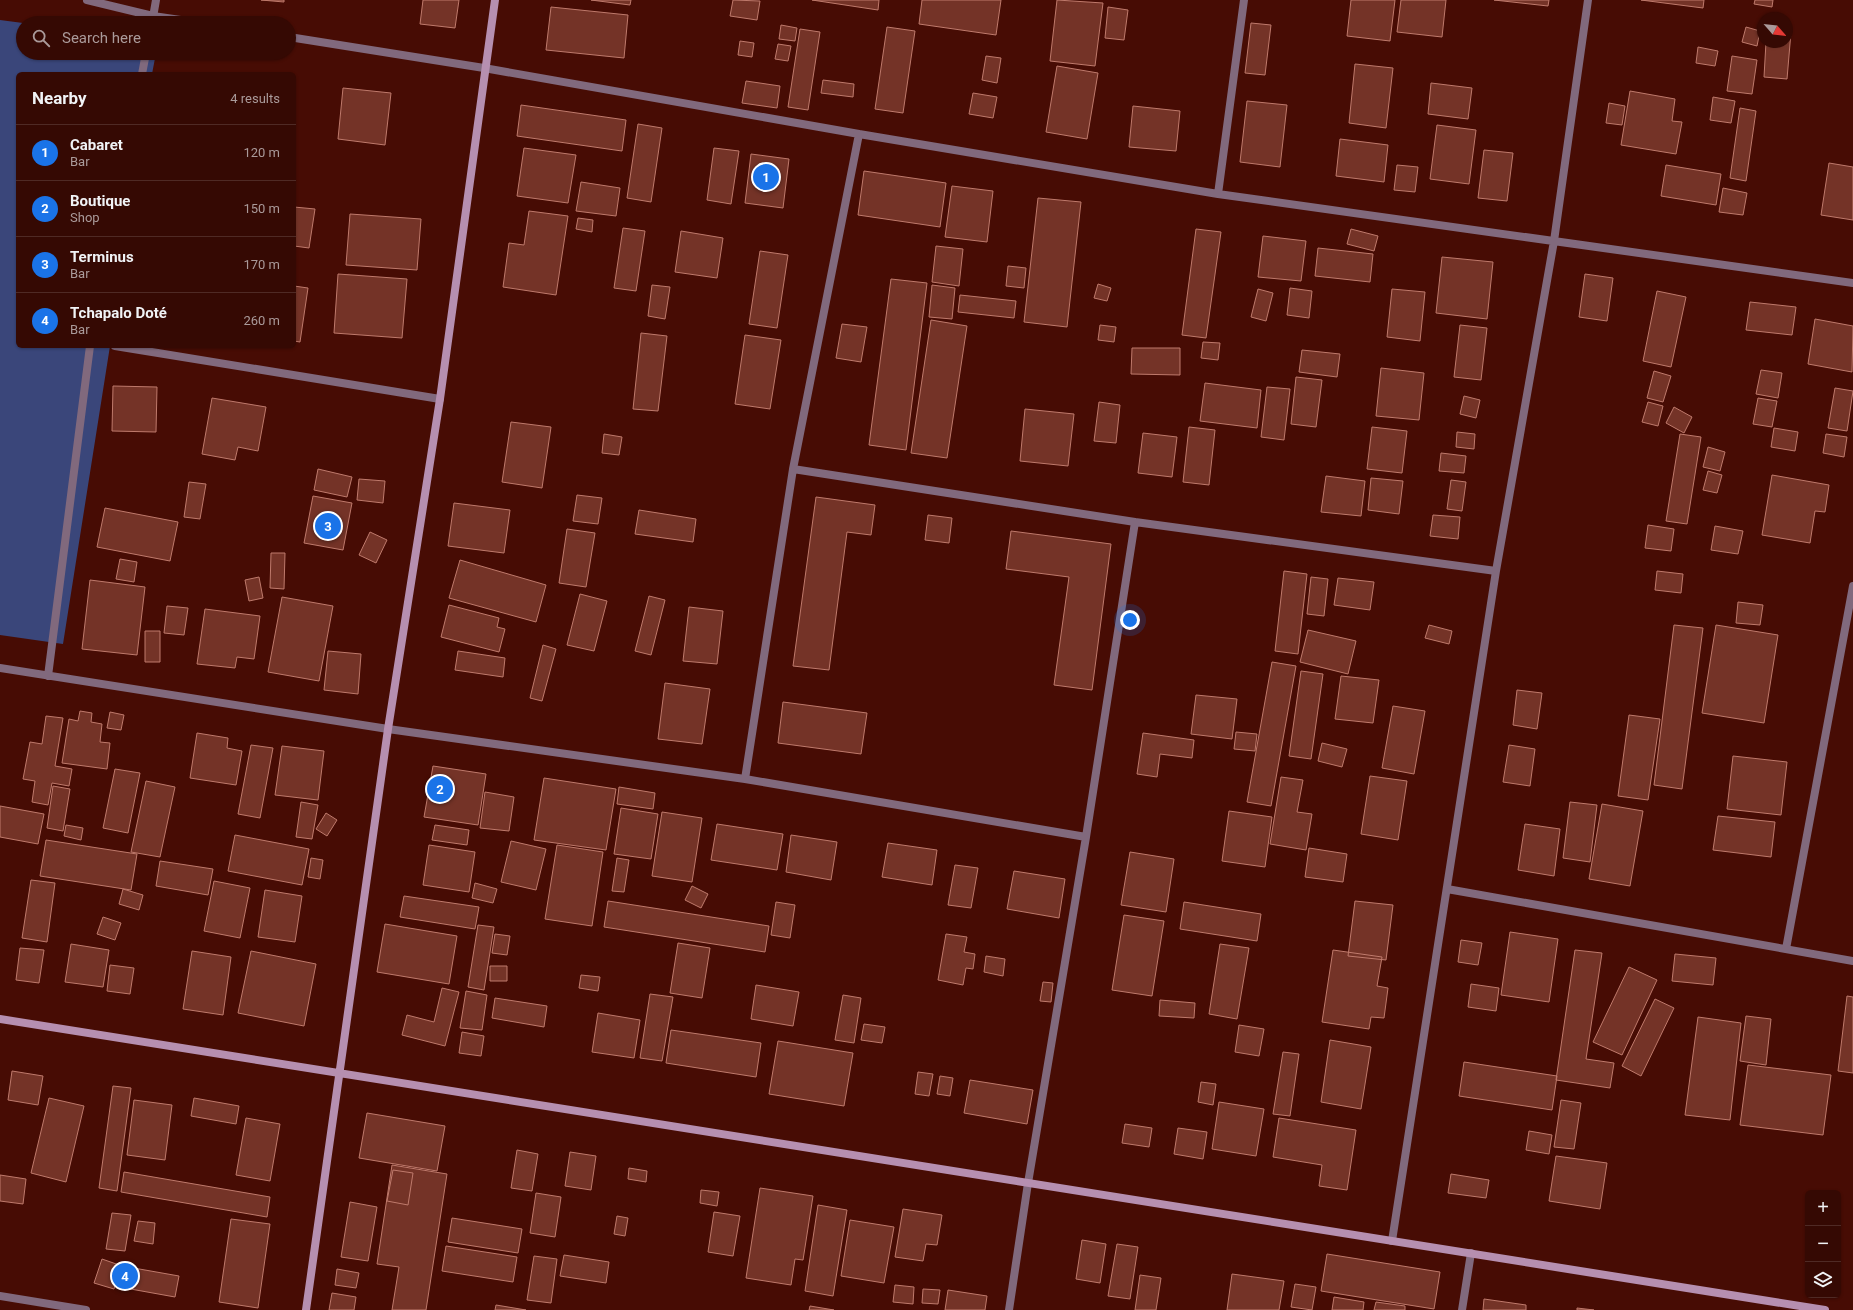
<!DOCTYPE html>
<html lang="en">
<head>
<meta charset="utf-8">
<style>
  :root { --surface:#350903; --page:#401712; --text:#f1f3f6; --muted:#aa9a9a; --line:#4f2a25; --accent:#1a73e8 }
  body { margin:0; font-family:Roboto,sans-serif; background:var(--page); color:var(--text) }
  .controls { position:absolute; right:12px; bottom:12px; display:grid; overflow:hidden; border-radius:6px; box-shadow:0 1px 3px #0004 }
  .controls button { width:36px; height:36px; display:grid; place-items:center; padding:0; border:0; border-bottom:1px solid var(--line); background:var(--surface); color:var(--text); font:20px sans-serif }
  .compass { position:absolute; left:1757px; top:12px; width:36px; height:36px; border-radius:50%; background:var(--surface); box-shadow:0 1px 3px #0004; rotate:118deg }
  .you { position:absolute; left:1130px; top:620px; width:14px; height:14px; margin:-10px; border:3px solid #fff; border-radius:50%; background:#1a73e8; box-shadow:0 0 0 6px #1a73e833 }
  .badge { display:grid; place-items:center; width:26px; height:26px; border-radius:50%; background:var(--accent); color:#fff; font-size:13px; font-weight:700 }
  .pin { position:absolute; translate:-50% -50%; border:2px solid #fff; box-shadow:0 1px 4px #0006 }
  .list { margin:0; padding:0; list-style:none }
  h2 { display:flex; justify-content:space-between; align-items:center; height:52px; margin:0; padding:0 16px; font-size:17px }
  h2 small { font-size:13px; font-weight:400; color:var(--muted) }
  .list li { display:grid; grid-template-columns:26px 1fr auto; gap:12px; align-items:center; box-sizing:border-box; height:56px; padding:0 16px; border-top:1px solid var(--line) }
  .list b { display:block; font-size:15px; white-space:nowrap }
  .list p { margin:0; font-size:13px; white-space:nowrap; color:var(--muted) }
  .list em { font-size:13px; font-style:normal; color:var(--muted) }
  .icon { flex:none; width:22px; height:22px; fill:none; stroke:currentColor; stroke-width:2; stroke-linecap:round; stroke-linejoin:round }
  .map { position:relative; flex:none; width:1853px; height:1310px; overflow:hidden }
  .search { position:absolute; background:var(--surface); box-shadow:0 1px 3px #0004; left:16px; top:16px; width:280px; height:44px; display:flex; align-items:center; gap:10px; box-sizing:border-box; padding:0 14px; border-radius:22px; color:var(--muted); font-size:15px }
  .panel { position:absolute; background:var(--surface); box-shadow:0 1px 3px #0004; left:16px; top:72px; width:280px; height:276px; border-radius:6px }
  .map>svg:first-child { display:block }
  .green { fill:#3a467a }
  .building { fill:#743327; stroke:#bf7a6c }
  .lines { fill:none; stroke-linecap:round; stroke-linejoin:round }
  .street { stroke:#81697d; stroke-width:8 }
  .secondary { stroke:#b68fb0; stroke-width:8 }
</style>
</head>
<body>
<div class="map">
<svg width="1853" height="1310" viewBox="0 0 1853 1310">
  <rect width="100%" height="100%" fill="#470c04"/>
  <!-- green -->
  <path class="green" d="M0 20 23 23V53H156L152 74H18V346H110L63 644 0 635Z"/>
  <!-- building -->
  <path class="building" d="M261 0H284V2Z
    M423 0H459L455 28 420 24Z
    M591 0H631L630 5Z
    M733 0 760 1 757 20 730 16Z
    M812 0H879L878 10Z
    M922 0H1001L996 35 919 24Z
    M1057 0 1103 3 1095 66 1050 61Z
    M1351 0H1395L1390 41 1347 36Z
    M1401 0H1446L1442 37 1397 32Z
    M1494 0H1549L1548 6Z
    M1641 0H1704L1703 8Z
    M1755 0H1773L1772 7 1754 4Z
    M551 7 628 15 624 58 546 50Z
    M1108 7 1128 10 1124 40 1105 38Z
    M1251 23 1271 25 1265 75 1245 73Z
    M781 25 797 28 795 41 779 39Z
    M887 27 915 31 903 113 875 109Z
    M1746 27 1760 31 1757 46 1742 42Z
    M800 29 820 32 808 110 788 107Z
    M1787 32H1791L1787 79 1764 77 1766 42H1787Z
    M740 41 754 43 752 57 738 55Z
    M778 44 791 46 788 61 775 59Z
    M1698 47 1718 51 1715 66 1696 63Z
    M986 56 1001 58 997 83 982 80Z
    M1732 56 1757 60 1752 94 1727 91Z
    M1355 64 1393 68 1386 128 1349 123Z
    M1057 66 1098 73 1087 139 1046 132Z
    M823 80 854 84 853 97 821 93Z
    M746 81 780 86 777 108 742 103Z
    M1431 83 1472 88 1468 119 1428 114Z
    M343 88 391 93 385 145 338 139Z
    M1630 91 1675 99 1672 121 1682 122 1676 154 1621 145Z
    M973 93 997 97 993 118 969 114Z
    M1713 97 1735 101 1731 123 1710 120Z
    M1247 101 1287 105 1280 167 1240 162Z
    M1609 103 1625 106 1622 125 1606 123Z
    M521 105 626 120 622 151 517 136Z
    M1133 106 1180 111 1176 151 1129 147Z
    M1740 108 1756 111 1746 181 1730 178Z
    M638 124 662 128 651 202 627 198Z
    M1437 125 1476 130 1469 184 1430 179Z
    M1340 139 1388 145 1384 182 1336 176Z
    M524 148 576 155 568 203 517 196Z
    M714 148 739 151 731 204 707 200Z
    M1484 150 1513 153 1507 201 1478 198Z
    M751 154 789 159 783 208 745 203Z
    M1829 163 1853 167V220L1821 215Z
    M1397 165 1418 167 1415 192 1394 190Z
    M1666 165 1721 174 1716 205 1661 196Z
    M864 171 946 183 940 227 858 215Z
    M581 182 620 188 616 216 576 211Z
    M952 186 993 191 987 242 945 237Z
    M1723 188 1747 193 1743 215 1719 212Z
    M1038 198 1081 202 1067 327 1024 322Z
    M294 207 315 209 309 248 294 246Z
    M529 211 568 216 556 295 503 287 509 243 524 245Z
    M350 214 421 219 417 270 346 265Z
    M578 218 593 220 592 232 576 229Z
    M623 228 645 231 636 291 614 288Z
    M1196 229 1221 232 1206 338 1182 335Z
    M1351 229 1378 236 1374 251 1347 244Z
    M681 231 723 238 717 278 675 272Z
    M1263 236 1306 241 1301 281 1258 277Z
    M936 246 963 249 959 286 932 282Z
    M1318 248 1373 254 1370 282 1315 276Z
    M760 251 788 255 777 328 749 324Z
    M1442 257 1493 262 1487 319 1436 313Z
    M1008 266 1026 268 1024 288 1006 286Z
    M338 274 407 279 402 338 334 333Z
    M1585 274 1613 278 1607 321 1579 317Z
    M891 279 927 283 906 450 869 445Z
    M1098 284 1111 288 1107 301 1094 298Z
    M652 285 670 287 665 319 648 316Z
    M932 285 955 288 952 319 929 317Z
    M294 286 308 288 300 342 294 341Z
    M1290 288 1312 291 1309 318 1287 315Z
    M1258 289 1273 293 1266 321 1251 317Z
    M1392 289 1425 292 1420 341 1387 337Z
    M1657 291 1686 297 1671 367 1643 361Z
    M960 295 1016 301 1014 318 958 312Z
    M1750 302 1796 307 1792 335 1746 330Z
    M1815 319 1853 326 1852 372 1808 364Z
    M931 320 967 326 947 458 911 453Z
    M842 324 867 327 861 362 836 358Z
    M1100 325 1116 327 1114 342 1098 340Z
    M1460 325 1487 328 1481 380 1454 377Z
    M641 333 667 336 658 411 633 409Z
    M745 335 781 340 770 409 735 404Z
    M1203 342 1220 343 1218 360 1201 358Z
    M1132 348H1180V375L1131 374Z
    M1302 350 1340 354 1337 377 1299 372Z
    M1381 368 1424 373 1419 420 1376 416Z
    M1761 370 1782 373 1778 398 1756 394Z
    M1654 371 1671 376 1663 402 1647 398Z
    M1296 377 1322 380 1316 427 1291 424Z
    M1205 383 1261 390 1257 428 1200 421Z
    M113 386 157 387 156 432 112 431Z
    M1267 387 1290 389 1284 440 1261 437Z
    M1835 388 1853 391 1847 431 1828 428Z
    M1464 396 1480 400 1476 418 1460 414Z
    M212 398 266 407 258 451 238 447 235 460 202 454Z
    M1758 398 1777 401 1772 427 1753 424Z
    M1099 402 1120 405 1116 443 1094 441Z
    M1648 402 1663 406 1658 426 1642 422Z
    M1674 407 1692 417 1684 433 1666 423Z
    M1025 409 1074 414 1068 466 1020 461Z
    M511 422 551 427 542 488 502 482Z
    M1189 427 1215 430 1209 485 1183 482Z
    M1372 427 1407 431 1402 473 1367 469Z
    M1774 428 1798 432 1795 451 1771 447Z
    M1457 432 1475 434 1474 449 1456 447Z
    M1143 433 1177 437 1172 477 1138 473Z
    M604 434 622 437 619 455 602 453Z
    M1680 434 1701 437 1687 524 1666 521Z
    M1826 434 1847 437 1844 457 1823 453Z
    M1708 447 1725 452 1720 471 1703 467Z
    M1441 453 1466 456 1464 473 1439 471Z
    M318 469 352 477 347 497 314 490Z
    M1708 471 1722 475 1717 493 1703 490Z
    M1772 475 1829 485 1825 512 1815 511 1810 543 1762 535Z
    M1326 476 1365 481 1361 516 1321 512Z
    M1371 478 1403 481 1399 514 1368 510Z
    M359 479 385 481 383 503 357 500Z
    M1451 480 1466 482 1462 511 1447 509Z
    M189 482 206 484 200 519 184 517Z
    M577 495 602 498 598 524 573 521Z
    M313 496 352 503 343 550 304 543Z
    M816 497 875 505 871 535 847 532 829 670 793 666Z
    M454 503 510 510 504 553 448 546Z
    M105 508 178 522 170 561 97 547Z
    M639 510 696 519 693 542 635 534Z
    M928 515 952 518 949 543 925 540Z
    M1433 515 1460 517 1458 539 1430 536Z
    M1648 525 1674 529 1671 551 1645 548Z
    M1715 526 1743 531 1738 554 1711 550Z
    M567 529 595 533 586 587 559 583Z
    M1011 531 1111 544 1092 690 1054 685 1069 577 1006 569Z
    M370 532 387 540 376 563 359 555Z
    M271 553H285L284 589 270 588Z
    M120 559 137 562 134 582 116 579Z
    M460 560 546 585 536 622 449 598Z
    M1284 571 1307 574 1298 654 1275 651Z
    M1657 571 1683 574 1681 593 1655 590Z
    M259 577 263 598 249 601 245 580Z
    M1311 577 1328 579 1324 616 1307 614Z
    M1338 578 1374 582 1370 610 1334 605Z
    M90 580 145 587 137 655 82 649Z
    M580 594 607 601 594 651 567 645Z
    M649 596 665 600 651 655 635 651Z
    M282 597 333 606 319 681 268 672Z
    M1738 602 1763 605 1760 625 1736 623Z
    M449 605 499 618 497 627 505 629 499 652 441 637Z
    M167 606 188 608 184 635 164 633Z
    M689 607 723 611 717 664 683 661Z
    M205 609 260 616 254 659 237 657 235 668 197 664Z
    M1429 625 1452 631 1449 644 1425 638Z
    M1674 625 1703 628 1682 789 1654 785Z
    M1716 625 1778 635 1764 723 1702 713Z
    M1308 630 1356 641 1348 674 1300 662Z
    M145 631H160V662H145Z
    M543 645 556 649 542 701 530 698Z
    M328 651 361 654 358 694 324 690Z
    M458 651 505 658 503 677 455 670Z
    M1272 662 1296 666 1271 806 1247 802Z
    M1301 671 1323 674 1311 759 1289 756Z
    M1341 676 1379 680 1373 723 1335 719Z
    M665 683 710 689 702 744 658 739Z
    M1517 690 1542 693 1537 729 1513 725Z
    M1196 695 1237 699 1232 739 1191 734Z
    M783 702 867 713 861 754 778 743Z
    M1393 706 1425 711 1414 774 1382 768Z
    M80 711 92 713 91 722 102 724 100 742 110 743 107 769 62 763 69 719 78 721Z
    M110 712 124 715 121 730 107 728Z
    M1629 715 1660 719 1648 800 1618 796Z
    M46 716 63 718 55 766 72 769 69 786 52 783 48 805 32 802 35 781 23 779 30 742 42 744Z
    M1236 732 1257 734 1255 751 1234 749Z
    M197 733 228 738 227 748 242 751 236 785 190 778Z
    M1143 733 1194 740 1192 758 1160 754 1157 777 1137 774Z
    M1322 743 1347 749 1342 767 1318 761Z
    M251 745 273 748 260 818 238 814Z
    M1509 745 1535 749 1530 786 1503 782Z
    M282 746 324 751 318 800 275 795Z
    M1733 756 1787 762 1781 815 1727 809Z
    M433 766 486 774 478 825 424 817Z
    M115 769 140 773 128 833 103 828Z
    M1370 776 1407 781 1398 840 1361 834Z
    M1281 777 1303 780 1297 812 1312 814 1306 850 1270 844Z
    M544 778 616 789 606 850 534 840Z
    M146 781 175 787 160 857 131 852Z
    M53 786 70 789 63 831 47 828Z
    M619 787 655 793 653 809 617 804Z
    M485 792 514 797 509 831 480 828Z
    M301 802 318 805 312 839 296 837Z
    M1570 802 1597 805 1590 862 1563 858Z
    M1602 804 1643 811 1630 886 1589 879Z
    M0 806 44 814 38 844 0 837Z
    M621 808 658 814 651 859 614 854Z
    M1229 811 1272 817 1265 867 1222 861Z
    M662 812 702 818 692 882 652 876Z
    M326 813 337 820 327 836 316 829Z
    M1718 816 1775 822 1771 857 1713 850Z
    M717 824 783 834 777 870 711 860Z
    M1525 824 1560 829 1554 876 1518 870Z
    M66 825 83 828 81 840 64 836Z
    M435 825 469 830 467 845 432 840Z
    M235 835 309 849 302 885 228 871Z
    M791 835 837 842 831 880 786 872Z
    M46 840 137 854 131 890 40 876Z
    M511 841 546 849 536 890 501 882Z
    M888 843 937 850 932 885 882 877Z
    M429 845 475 852 469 892 423 885Z
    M557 845 603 852 592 926 545 919Z
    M1309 848 1347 854 1343 882 1305 877Z
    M1130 852 1174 859 1166 912 1121 905Z
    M311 858 323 860 320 879 308 877Z
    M617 858 629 860 624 892 612 891Z
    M160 861 213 869 208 895 156 886Z
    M955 865 978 868 971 908 948 905Z
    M1014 871 1065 879 1059 918 1007 909Z
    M31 880 55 883 47 942 22 938Z
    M214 881 250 888 240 938 204 931Z
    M475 883 497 889 493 903 472 898Z
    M692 886 708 894 701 908 685 900Z
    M123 889 143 895 139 910 119 904Z
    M265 890 302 896 295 942 258 937Z
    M404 896 479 907 475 929 400 917Z
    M608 901 769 926 765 952 604 927Z
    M1355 901 1393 905 1386 960 1348 956Z
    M776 902 795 905 790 938 771 935Z
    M1184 902 1261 914 1257 941 1180 929Z
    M1124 915 1164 921 1152 996 1112 990Z
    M103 917 121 923 115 940 97 934Z
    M385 924 457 936 449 984 377 972Z
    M478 925 494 927 484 990 468 987Z
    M1510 932 1558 939 1549 1002 1501 995Z
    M495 934 510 936 507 955 492 953Z
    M946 934 967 937 964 952 975 954 973 969 966 968 963 985 938 980Z
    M1461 940 1482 943 1478 965 1458 962Z
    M678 943 710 948 702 998 670 993Z
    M71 944 109 950 103 987 65 982Z
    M1220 944 1249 948 1237 1019 1209 1014Z
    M20 948 44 950 39 983 16 980Z
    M1333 950 1382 957 1377 986 1388 988 1384 1018 1371 1017 1369 1029 1322 1022Z
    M1575 950 1602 953 1586 1059 1614 1063 1610 1088 1556 1080Z
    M192 951 231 957 223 1015 183 1009Z
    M251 951 316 964 304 1026 238 1013Z
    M1675 954 1716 958 1713 985 1672 981Z
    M986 956 1005 959 1003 976 984 972Z
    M110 965 134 968 130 994 107 991Z
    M490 966H507V981H490Z
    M1629 967 1657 980 1622 1055 1593 1042Z
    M581 975 600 977 598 991 579 988Z
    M1043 982 1053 983 1051 1002 1040 1001Z
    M1471 984 1499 988 1496 1011 1468 1007Z
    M756 985 799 992 793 1026 751 1019Z
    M442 988 459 992 445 1046 402 1035 407 1015 434 1022Z
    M466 991 487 995 482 1030 460 1028Z
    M650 994 673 997 662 1061 640 1058Z
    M843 995 861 998 854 1043 835 1040Z
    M1847 996 1853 997V1073L1838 1071Z
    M495 998 547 1006 544 1027 492 1018Z
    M1655 999 1674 1008 1641 1076 1622 1066Z
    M1160 1000 1195 1003 1194 1018 1159 1016Z
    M598 1013 640 1020 634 1058 592 1052Z
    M1746 1016 1771 1019 1766 1065 1740 1061Z
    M1698 1017 1741 1023 1730 1120 1685 1115Z
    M864 1024 885 1027 882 1043 861 1040Z
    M1239 1025 1264 1029 1259 1056 1235 1052Z
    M671 1030 761 1043 756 1077 666 1063Z
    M462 1032 484 1036 481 1056 459 1053Z
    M1330 1040 1371 1047 1361 1109 1321 1102Z
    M778 1041 853 1053 844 1106 769 1094Z
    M1283 1052 1299 1054 1290 1116 1273 1114Z
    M1464 1062 1557 1076 1552 1110 1459 1096Z
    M1748 1065 1831 1075 1823 1135 1740 1125Z
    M12 1071 43 1076 38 1105 8 1100Z
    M918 1072 933 1074 929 1096 915 1094Z
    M940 1076 953 1078 950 1096 937 1094Z
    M970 1080 1033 1090 1027 1124 964 1113Z
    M1201 1082 1216 1084 1213 1105 1198 1102Z
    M113 1086 131 1088 117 1191 99 1188Z
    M49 1098 84 1106 66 1182 31 1173Z
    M194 1098 239 1106 236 1124 191 1116Z
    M134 1100 172 1105 165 1160 127 1155Z
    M1561 1100 1581 1103 1574 1149 1554 1147Z
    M1219 1102 1264 1109 1256 1156 1212 1149Z
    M367 1113 445 1126 437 1171 359 1158Z
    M246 1118 280 1124 270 1181 236 1175Z
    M1279 1118 1356 1130 1347 1190 1319 1186 1322 1165 1273 1157Z
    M1125 1124 1152 1128 1149 1147 1122 1143Z
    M1178 1128 1207 1132 1203 1159 1174 1154Z
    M1529 1131 1552 1135 1549 1154 1526 1150Z
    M517 1150 538 1154 532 1191 511 1188Z
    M570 1152 596 1156 591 1190 565 1186Z
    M1556 1156 1607 1163 1600 1209 1549 1201Z
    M392 1165 447 1174 426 1310H392L399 1267 377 1264Z
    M629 1168 647 1171 646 1182 628 1179Z
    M393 1170 413 1173 408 1205 387 1201Z
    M124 1172 270 1197 267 1217 121 1192Z
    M1451 1174 1489 1180 1486 1198 1448 1193Z
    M0 1175 26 1179 23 1204 0 1201Z
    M760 1188 813 1196 803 1260 795 1259 791 1285 746 1278Z
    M701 1190 719 1192 717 1206 700 1203Z
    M536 1193 561 1197 555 1237 530 1233Z
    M350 1202 377 1207 368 1261 341 1257Z
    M818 1205 847 1210 833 1296 805 1291Z
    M903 1209 942 1215 937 1245 926 1244 923 1261 895 1257Z
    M714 1212 740 1216 733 1256 708 1252Z
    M112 1213 131 1215 125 1251 106 1249Z
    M617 1216 628 1218 625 1236 614 1234Z
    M452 1218 522 1229 518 1253 448 1242Z
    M231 1219 270 1224 258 1308 219 1302Z
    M850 1220 894 1227 884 1283 841 1276Z
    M138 1221 155 1223 153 1244 134 1241Z
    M1082 1240 1106 1244 1100 1283 1076 1279Z
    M1117 1244 1138 1247 1130 1299 1108 1296Z
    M446 1246 517 1257 513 1282 442 1271Z
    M1327 1254 1440 1272 1434 1309 1321 1291Z
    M564 1255 609 1262 606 1283 560 1276Z
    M534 1256 557 1259 551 1303 527 1300Z
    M102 1259 122 1266 114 1289 94 1283Z
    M128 1267 179 1276 175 1297 125 1288Z
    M337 1269 359 1273 356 1288 335 1285Z
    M1232 1274 1284 1281 1279 1310H1227Z
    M1140 1275 1161 1278 1156 1310H1135Z
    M1295 1284 1316 1287 1312 1310 1291 1307Z
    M895 1285 914 1287 913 1304 893 1302Z
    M923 1289 940 1290 938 1304 922 1303Z
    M948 1290 987 1296 985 1310H945Z
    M332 1293 356 1297 354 1310H329Z
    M1334 1297 1364 1302 1363 1310H1332Z
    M1484 1299 1526 1305V1310H1483Z
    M1376 1302 1405 1306V1310H1374Z
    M496 1305 526 1310H495Z
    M810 1306 834 1310H809Z
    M1577 1308 1594 1310H1577Z"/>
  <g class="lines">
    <!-- street -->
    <path class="street" d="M87 0 153 16 201 23
      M152 23 156 0
      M289 37 484 68 859 134 1218 194 1853 283
      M142 74 146 53
      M1218 194 1244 0
      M115 346 440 399
      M793 469 1135 522 1496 571
      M0 668 388 729 745 779 1086 837
      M48 676 90 346
      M745 779 793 469 859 134
      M1447 889 1853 961
      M1786 949 1853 586
      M1392 1241 1496 571 1554 241 1588 0
      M0 1296 86 1310
      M1009 1310 1028 1183 1086 837 1135 522
      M1462 1310 1471 1253"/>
    <!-- secondary -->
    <path class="secondary" d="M0 1019 1825 1310
      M306 1310 388 729 440 399 495 0"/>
  </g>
</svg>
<div class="controls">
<button>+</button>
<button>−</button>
<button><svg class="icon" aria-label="layers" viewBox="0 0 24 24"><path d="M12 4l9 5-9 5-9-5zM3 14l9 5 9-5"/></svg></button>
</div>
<svg class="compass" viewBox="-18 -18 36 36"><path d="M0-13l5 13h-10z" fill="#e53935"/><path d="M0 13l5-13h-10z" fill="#aa9a9a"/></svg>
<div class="you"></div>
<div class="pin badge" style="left:766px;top:177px">1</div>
<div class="pin badge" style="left:440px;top:789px">2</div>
<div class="pin badge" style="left:328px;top:526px">3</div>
<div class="pin badge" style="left:125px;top:1276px">4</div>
<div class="search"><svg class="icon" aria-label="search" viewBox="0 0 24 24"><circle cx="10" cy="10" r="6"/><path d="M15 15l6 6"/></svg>Search here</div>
<section class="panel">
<h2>Nearby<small>4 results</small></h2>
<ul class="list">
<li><span class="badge">1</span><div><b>Cabaret</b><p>Bar</p></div><em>120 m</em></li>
<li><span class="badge">2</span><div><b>Boutique</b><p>Shop</p></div><em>150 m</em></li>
<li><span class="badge">3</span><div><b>Terminus</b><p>Bar</p></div><em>170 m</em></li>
<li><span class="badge">4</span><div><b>Tchapalo Doté</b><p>Bar</p></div><em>260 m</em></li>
</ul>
</section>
</div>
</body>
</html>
